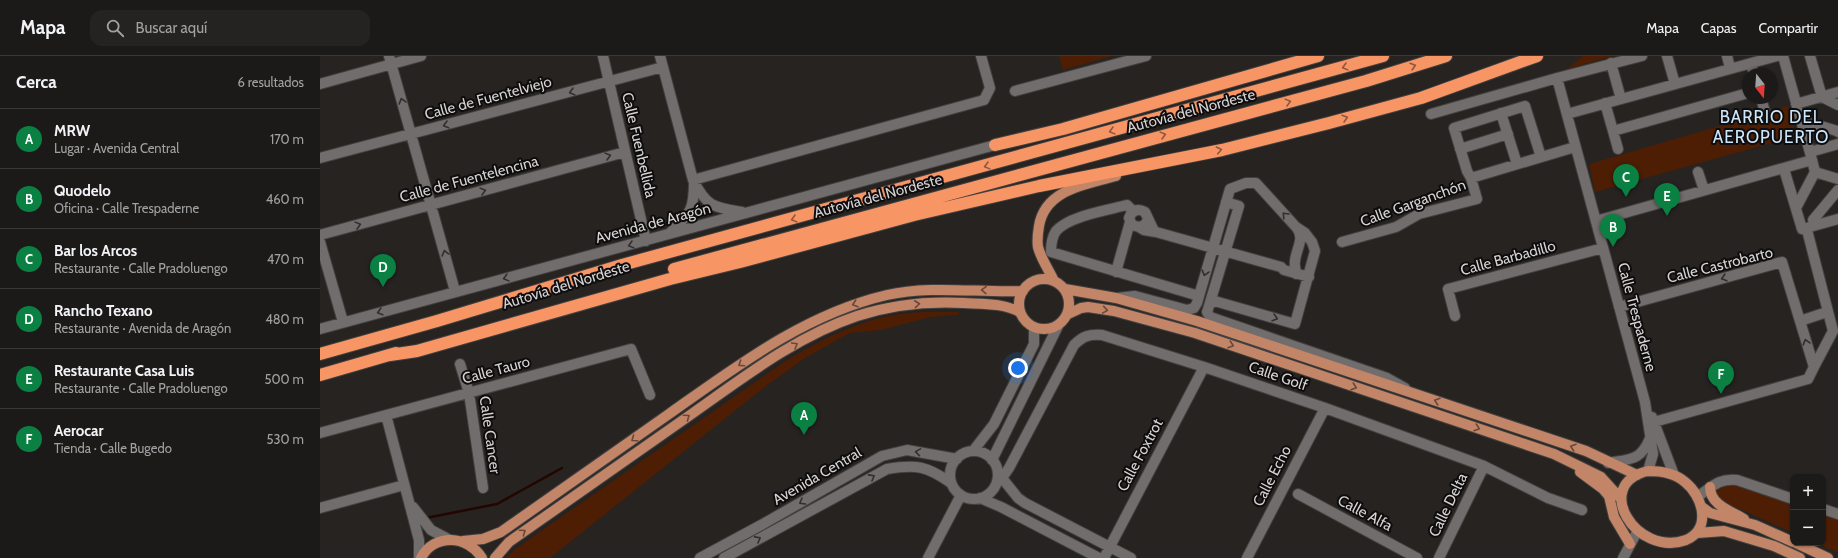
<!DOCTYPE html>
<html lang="es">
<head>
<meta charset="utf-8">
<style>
  :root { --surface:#1c1a19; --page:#252322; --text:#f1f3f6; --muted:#a0a1a2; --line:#3a3838; --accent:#0b8043 }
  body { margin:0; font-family:Cabin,sans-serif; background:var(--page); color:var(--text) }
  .controls { position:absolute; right:12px; bottom:12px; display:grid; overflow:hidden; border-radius:8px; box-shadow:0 1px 3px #0004 }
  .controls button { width:36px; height:36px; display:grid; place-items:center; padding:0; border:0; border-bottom:1px solid var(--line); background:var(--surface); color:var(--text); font:20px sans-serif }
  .compass { position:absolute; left:1422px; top:12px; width:36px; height:36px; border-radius:50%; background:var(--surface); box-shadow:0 1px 3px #0004; rotate:163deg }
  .you { position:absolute; left:698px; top:312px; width:14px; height:14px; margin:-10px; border:3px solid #fff; border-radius:50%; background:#1a73e8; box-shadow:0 0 0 6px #1a73e833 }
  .badge { display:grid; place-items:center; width:26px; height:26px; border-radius:50%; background:var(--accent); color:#fff; font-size:13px; font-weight:700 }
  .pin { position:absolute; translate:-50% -33px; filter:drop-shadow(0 1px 2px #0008) }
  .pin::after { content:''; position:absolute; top:21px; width:14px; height:12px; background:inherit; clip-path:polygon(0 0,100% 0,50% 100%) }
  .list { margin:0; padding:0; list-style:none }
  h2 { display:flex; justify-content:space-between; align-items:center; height:52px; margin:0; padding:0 16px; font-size:17px }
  h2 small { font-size:13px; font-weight:400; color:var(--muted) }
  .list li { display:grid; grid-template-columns:26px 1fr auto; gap:12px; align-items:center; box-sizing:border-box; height:60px; padding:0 16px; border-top:1px solid var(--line) }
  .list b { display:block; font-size:15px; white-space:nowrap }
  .list p { margin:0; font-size:13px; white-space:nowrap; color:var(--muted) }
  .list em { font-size:13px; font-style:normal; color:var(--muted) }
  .icon { flex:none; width:22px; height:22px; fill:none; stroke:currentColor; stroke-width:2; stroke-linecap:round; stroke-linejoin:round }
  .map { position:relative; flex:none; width:1518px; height:502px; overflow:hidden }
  header { display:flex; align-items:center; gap:24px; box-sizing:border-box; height:56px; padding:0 20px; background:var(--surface); border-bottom:1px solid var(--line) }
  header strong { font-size:19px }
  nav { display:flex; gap:22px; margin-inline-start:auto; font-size:14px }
  .search { width:280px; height:36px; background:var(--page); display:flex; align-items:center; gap:10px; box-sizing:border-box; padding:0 14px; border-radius:12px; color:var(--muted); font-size:15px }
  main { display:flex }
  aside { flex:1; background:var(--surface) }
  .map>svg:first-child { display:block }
  .green { fill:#4d1e04 }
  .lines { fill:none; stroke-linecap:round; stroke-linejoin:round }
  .stream { stroke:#230600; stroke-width:2.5 }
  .minor-casing { stroke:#42403f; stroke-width:12 }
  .major-casing { stroke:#42403f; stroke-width:12 }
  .highway-casing { stroke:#42403f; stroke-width:14 }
  .minor { stroke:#716d6c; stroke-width:10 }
  .major { stroke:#c28568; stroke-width:10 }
  .highway { stroke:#f89565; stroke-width:12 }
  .oneway { stroke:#8f573d }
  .oneway2 { stroke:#312e2e }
  .oneway3 { stroke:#68483a }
  .labels { text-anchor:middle; stroke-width:4; stroke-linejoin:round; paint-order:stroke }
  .street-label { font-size:15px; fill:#d5d3d3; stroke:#0e0c0c }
  .quarter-label { font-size:17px; letter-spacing:1px; fill:#cde8fc; stroke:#0e0c0c }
</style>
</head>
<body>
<header>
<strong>Mapa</strong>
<div class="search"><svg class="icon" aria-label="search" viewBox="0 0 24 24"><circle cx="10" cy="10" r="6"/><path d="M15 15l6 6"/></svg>Buscar aquí</div>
<nav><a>Mapa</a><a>Capas</a><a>Compartir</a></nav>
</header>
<main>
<aside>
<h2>Cerca<small>6 resultados</small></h2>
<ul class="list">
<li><span class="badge">A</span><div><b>MRW</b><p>Lugar · Avenida Central</p></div><em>170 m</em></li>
<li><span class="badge">B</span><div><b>Quodelo</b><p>Oficina · Calle Trespaderne</p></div><em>460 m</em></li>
<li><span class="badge">C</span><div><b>Bar los Arcos</b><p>Restaurante · Calle Pradoluengo</p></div><em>470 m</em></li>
<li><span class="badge">D</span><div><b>Rancho Texano</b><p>Restaurante · Avenida de Aragón</p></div><em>480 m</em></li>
<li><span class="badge">E</span><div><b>Restaurante Casa Luis</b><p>Restaurante · Calle Pradoluengo</p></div><em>500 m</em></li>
<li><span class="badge">F</span><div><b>Aerocar</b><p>Tienda · Calle Bugedo</p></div><em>530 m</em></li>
</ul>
</aside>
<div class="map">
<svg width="1518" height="502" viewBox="0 0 1518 502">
  <rect width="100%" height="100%" fill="#262321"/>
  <!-- green -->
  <path class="green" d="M739 0H792L743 14Z
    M1263 0H1293L1247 13Z
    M1468 50 1477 80 1275 136 1269 108Z
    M639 256 638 259 611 261 561 274 530 277 485 302 446 330 230 502H186L195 493 467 304C504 282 547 260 590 257 606 255 623 256 639 256Z
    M1409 428 1473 448V477L1402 445 1396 437 1400 432Z
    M1503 458 1518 463V497L1496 487H1503Z"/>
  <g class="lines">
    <!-- stream -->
    <path class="stream" d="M106 462 177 448 242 412"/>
    <!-- minor casing -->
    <g class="minor-casing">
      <path id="minor" d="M69 0 135 235
        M283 0 326 185
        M340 0 373 124C387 151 393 151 422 156
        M1347 0 1355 28
        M1407 0 1410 12
        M1490 0 1502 41 1518 49
        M1291 7 1301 43
        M1431 7 1434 18
        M1237 22 1325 346 1333 398 1328 415
        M0 28 101 0
        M695 35 826 0
        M1441 42 1445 56
        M1285 47 1293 75 1428 37
        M1476 48 1518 36
        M1181 57 1197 108
        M1111 58 1237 22 1322 0
        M1247 58 1457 0
        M1481 64 1517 75 1518 76
        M1293 75 1298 93
        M1140 93 1188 78
        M1490 96 1518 88
        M0 102 343 11
        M1464 113 1482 173 1487 174 1513 275 1494 311
        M1378 116 1384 134
        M1495 116 1518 123
        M1151 122 1147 115 1134 72 1205 50 1221 101
        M373 124 664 44 670 32 661 0
        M906 146 919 150 889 250 887 256 890 261 1067 322 1085 332
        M1476 152 1495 116 1492 104
        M813 155 807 149C788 154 749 160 736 175 732 181 731 189 731 196L879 240
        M828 163 825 169 819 171 812 169 809 162C812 154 818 152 825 156L834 175
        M1493 164 1518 134
        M1276 165 1492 104 1463 0
        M819 171 824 174 836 176 961 211 964 214 989 221
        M1486 172 1518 163
        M350 177C370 157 374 155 374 126
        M0 179 305 96
        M0 186 23 266
        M1022 186 1076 171 1099 158 1157 143 1151 122 1255 91
        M796 216 810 166
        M976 218C976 214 974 209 975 205 976 193 985 183 977 172
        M797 242 815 240 867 254 874 252 877 247 910 133 926 127H936L976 171 985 177 992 186 995 195 975 268 891 244
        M1299 251 1462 206 1494 311 1488 323 1334 366
        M1135 260 1128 233 1283 192
        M1480 265 1507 256
        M0 273 675 89
        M140 308 149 337 163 432
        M66 359 99 484V502
        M1332 361 1354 419
        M0 377 311 293 330 339
        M653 395 674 368 714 288V271
        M630 419a24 24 0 1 1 48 0a24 24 0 1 1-48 0Z
        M672 404 738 270
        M1288 407C1310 403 1321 405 1330 382
        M678 417 698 442 705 447 811 502
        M677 425 682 422 689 412 754 289C763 280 769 278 782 279L884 311 1005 352 1164 410 1228 442 1262 454
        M978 438 1097 502
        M1377 441C1392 431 1398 422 1417 424L1473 443
        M660 442 681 451 779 502
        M93 451 111 474 130 484
        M0 452 84 429
        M1503 453 1518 458
        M380 502 443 468 562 400 587 394 637 403
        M404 502 567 413C596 408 607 410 631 427
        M608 502 641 439
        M784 502 884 311
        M927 502 1005 352
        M1119 502 1164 410
        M1303 502 1317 476"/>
    </g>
    <!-- major casing -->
    <g class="major-casing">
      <path id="major" d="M699 248a25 25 0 1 1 50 0a25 25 0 1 1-50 0Z
        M734 225C729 214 721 203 718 191 717 185 718 176 719 170 725 133 767 128 796 120
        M745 233 796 242 877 265 1266 395 1317 419
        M748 258 761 252 768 251 794 255 875 277 1234 398 1281 421 1301 443
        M1328 415C1341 415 1355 417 1365 426 1383 440 1392 473 1366 484 1316 502 1271 428 1328 415Z
        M1260 416 1283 433 1289 440 1294 461 1310 488
        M1390 431C1390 449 1411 455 1424 463
        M1382 451 1390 457 1435 469 1473 486
        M1377 477 1404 475 1454 490 1480 502
        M143 485 163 483 181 476C237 437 293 397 349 358 417 310 485 258 567 239 612 229 658 237 703 235
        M1476 487 1508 502
        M101 502C114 477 148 479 162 502
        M175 502 189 486C250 443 311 400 373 357 424 321 477 280 537 260 571 249 608 245 644 247 664 248 683 247 700 256"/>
    </g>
    <!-- highway casing -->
    <g class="highway-casing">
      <path id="highway" d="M675 89 743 73 998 0
        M354 213 1046 25 1126 0
        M0 298 117 265 302 209 1063 0
        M70 299 97 295 350 223 420 206 594 159 719 130 902 94 1009 67 1101 42 1217 0
        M0 319 76 297"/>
    </g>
    <!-- minor -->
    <use href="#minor" class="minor"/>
    <!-- major -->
    <use href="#major" class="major"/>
    <!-- highway -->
    <use href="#highway" class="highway"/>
  </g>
  <!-- one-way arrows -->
  <defs><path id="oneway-chevron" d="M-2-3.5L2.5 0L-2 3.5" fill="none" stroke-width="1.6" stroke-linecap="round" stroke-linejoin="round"/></defs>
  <g class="oneway">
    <use href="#oneway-chevron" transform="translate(1093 10) rotate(-17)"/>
    <use href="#oneway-chevron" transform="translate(1025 11) rotate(165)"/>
    <use href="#oneway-chevron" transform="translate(968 46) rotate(-15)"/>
    <use href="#oneway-chevron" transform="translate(1025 62) rotate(-16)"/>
    <use href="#oneway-chevron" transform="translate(792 75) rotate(165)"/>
    <use href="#oneway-chevron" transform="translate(843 79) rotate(-15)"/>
    <use href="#oneway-chevron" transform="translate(899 94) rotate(-12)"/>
    <use href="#oneway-chevron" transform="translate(667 110) rotate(165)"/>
    <use href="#oneway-chevron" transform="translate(474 163) rotate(165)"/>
  </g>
  <g class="oneway2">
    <use href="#oneway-chevron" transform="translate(252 36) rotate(165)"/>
    <use href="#oneway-chevron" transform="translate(82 45) rotate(-106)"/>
    <use href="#oneway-chevron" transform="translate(126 69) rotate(165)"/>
    <use href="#oneway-chevron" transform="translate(288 100) rotate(-15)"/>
    <use href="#oneway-chevron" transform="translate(163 135) rotate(-15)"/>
    <use href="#oneway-chevron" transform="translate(965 159) rotate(-133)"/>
    <use href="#oneway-chevron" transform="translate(38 169) rotate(-15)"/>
    <use href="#oneway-chevron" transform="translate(311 189) rotate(165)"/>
    <use href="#oneway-chevron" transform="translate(125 197) rotate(-105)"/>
    <use href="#oneway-chevron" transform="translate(885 217) rotate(106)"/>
    <use href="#oneway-chevron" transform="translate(186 222) rotate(165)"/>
    <use href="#oneway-chevron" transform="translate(1404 222) rotate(164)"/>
    <use href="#oneway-chevron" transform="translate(60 256) rotate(164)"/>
    <use href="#oneway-chevron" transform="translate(955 262) rotate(16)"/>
    <use href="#oneway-chevron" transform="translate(1486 286) rotate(-106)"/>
    <use href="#oneway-chevron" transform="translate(598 396) rotate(-171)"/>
    <use href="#oneway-chevron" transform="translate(552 421) rotate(-29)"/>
    <use href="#oneway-chevron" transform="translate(482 446) rotate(150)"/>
    <use href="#oneway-chevron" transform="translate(438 483) rotate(-29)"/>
  </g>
  <g class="oneway3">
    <use href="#oneway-chevron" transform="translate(664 234) rotate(-178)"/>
    <use href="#oneway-chevron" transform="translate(535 248) rotate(162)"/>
    <use href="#oneway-chevron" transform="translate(597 248) rotate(-6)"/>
    <use href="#oneway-chevron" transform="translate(785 254) rotate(9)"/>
    <use href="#oneway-chevron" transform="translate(475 289) rotate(-30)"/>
    <use href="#oneway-chevron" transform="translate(911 289) rotate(19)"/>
    <use href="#oneway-chevron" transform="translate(421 308) rotate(146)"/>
    <use href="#oneway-chevron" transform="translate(1034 331) rotate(19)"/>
    <use href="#oneway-chevron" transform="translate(1117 345) rotate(-161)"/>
    <use href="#oneway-chevron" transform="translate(367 361) rotate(-35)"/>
    <use href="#oneway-chevron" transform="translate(1157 372) rotate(19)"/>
    <use href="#oneway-chevron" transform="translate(314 383) rotate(145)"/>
    <use href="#oneway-chevron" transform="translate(1253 391) rotate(-161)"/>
    <use href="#oneway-chevron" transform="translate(203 476) rotate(-35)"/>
  </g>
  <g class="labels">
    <!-- street labels -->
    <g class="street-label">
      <text transform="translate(168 42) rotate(-15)" y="5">Calle de Fuentelviejo</text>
      <text transform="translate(871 55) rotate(-15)" y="5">Autovía del Nordeste</text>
      <text transform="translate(319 89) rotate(77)" y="5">Calle Fuenbellida</text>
      <text transform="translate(149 123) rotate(-15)" y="5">Calle de Fuentelencina</text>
      <text transform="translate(558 140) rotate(-15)" y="5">Autovía del Nordeste</text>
      <text transform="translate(1093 147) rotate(-20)" y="5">Calle Garganchón</text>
      <text transform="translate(333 167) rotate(-15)" y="5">Avenida de Aragón</text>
      <text transform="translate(1188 202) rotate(-15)" y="5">Calle Barbadillo</text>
      <text transform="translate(1400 209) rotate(-14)" y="5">Calle Castrobarto</text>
      <text transform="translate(246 229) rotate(-17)" y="5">Autovía del Nordeste</text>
      <text transform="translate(1317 261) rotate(75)" y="5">Calle Trespaderne</text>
      <text transform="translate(176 314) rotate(-15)" y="5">Calle Tauro</text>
      <text transform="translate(958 320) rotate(19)" y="5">Calle Golf</text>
      <text transform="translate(170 379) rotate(82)" y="5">Calle Cancer</text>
      <text transform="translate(820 399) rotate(-62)" y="5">Calle Foxtrot</text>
      <text transform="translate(497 420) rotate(-30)" y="5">Avenida Central</text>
      <text transform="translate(952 420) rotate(-63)" y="5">Calle Echo</text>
      <text transform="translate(1128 449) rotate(-64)" y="5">Calle Delta</text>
      <text transform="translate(1045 457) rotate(28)" y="5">Calle Alfa</text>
    </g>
    <!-- quarter labels -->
    <g class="quarter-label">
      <text x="1451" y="67">BARRIO DEL<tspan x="1451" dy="20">AEROPUERTO</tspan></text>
    </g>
  </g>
</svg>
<div class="controls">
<button>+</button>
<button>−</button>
</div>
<svg class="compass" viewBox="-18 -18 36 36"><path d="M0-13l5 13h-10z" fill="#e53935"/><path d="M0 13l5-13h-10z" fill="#a0a1a2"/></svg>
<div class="you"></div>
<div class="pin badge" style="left:484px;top:379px">A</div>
<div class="pin badge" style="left:1293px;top:191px">B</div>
<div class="pin badge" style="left:1306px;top:141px">C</div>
<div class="pin badge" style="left:63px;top:231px">D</div>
<div class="pin badge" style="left:1347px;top:160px">E</div>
<div class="pin badge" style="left:1401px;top:338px">F</div>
</div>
</main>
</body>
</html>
